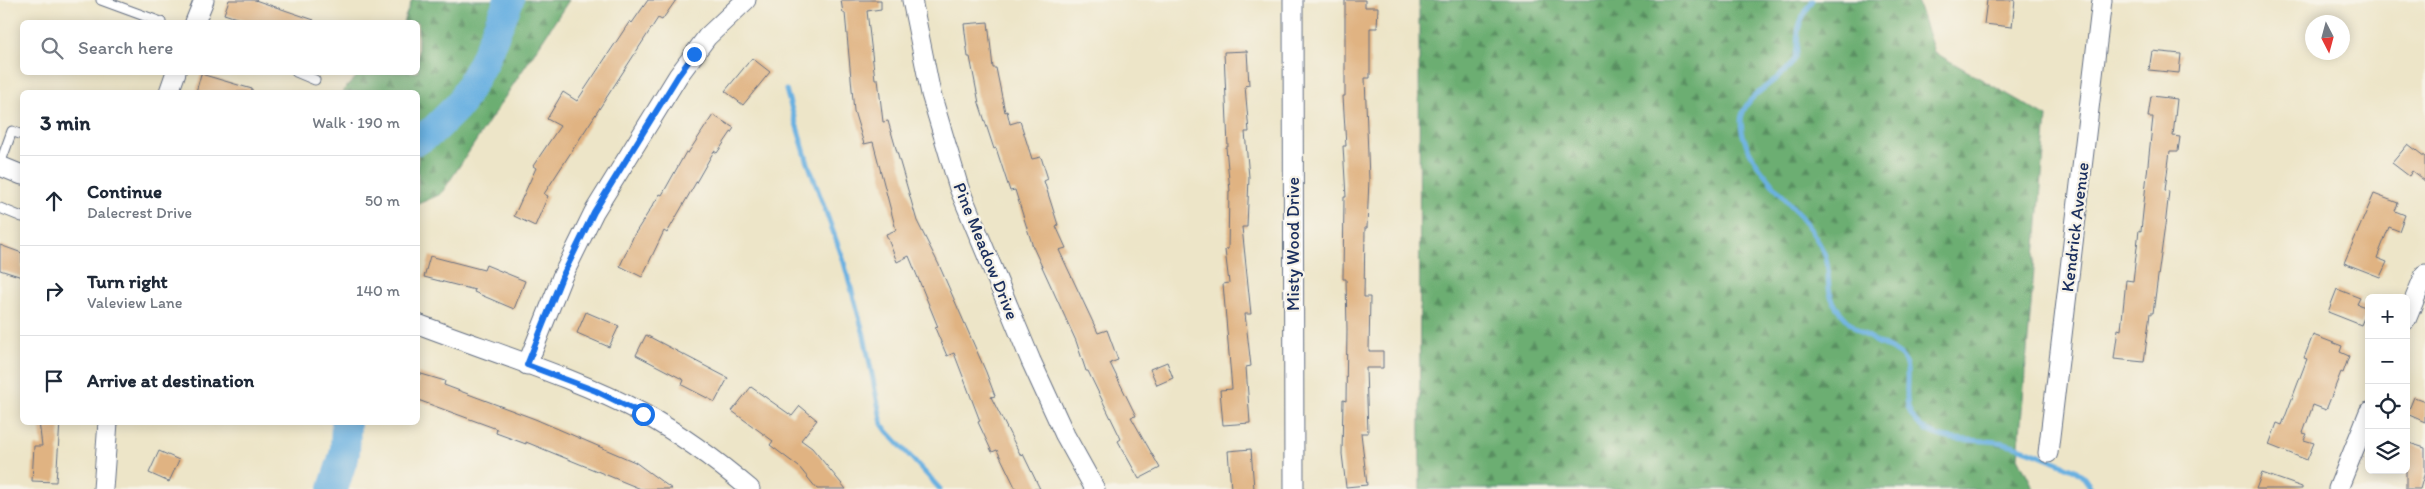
<!DOCTYPE html>
<html lang="en">
<head>
<meta charset="utf-8">
<style>
  :root { --surface:#fff; --page:#f2f2f3; --text:#1f2937; --muted:#747a83; --line:#e0e1e3 }
  body { margin:0; font-family:Itim,sans-serif; background:var(--page); color:var(--text) }
  .controls { position:absolute; right:15px; bottom:15px; display:grid; overflow:hidden; border-radius:8px; box-shadow:0 2px 12px #0003 }
  .controls button { width:45px; height:45px; display:grid; place-items:center; padding:0; border:0; border-bottom:1px solid var(--line); background:var(--surface); color:var(--text); font:25px sans-serif }
  .compass { position:absolute; left:2305px; top:15px; width:45px; height:45px; border-radius:50%; background:var(--surface); box-shadow:0 2px 12px #0003; rotate:174deg }
  .stop { position:absolute; width:15px; height:15px; margin:-11px; border:4px solid #1a73e8; border-radius:50%; background:#fff }
  .stop.end { background:#1a73e8; border-color:#fff; box-shadow:0 1px 5px #0008 }
  .list { margin:0; padding:0; list-style:none }
  h2 { display:flex; justify-content:space-between; align-items:center; height:65px; margin:0; padding:0 20px; font-size:21px }
  h2 small { font-size:16px; font-weight:400; color:var(--muted) }
  .list li { display:grid; grid-template-columns:32px 1fr auto; gap:15px; align-items:center; box-sizing:border-box; height:90px; padding:0 20px; border-top:1px solid var(--line) }
  .list b { display:block; font-size:19px; white-space:nowrap }
  .list p { margin:0; font-size:16px; white-space:nowrap; color:var(--muted) }
  .list em { font-size:16px; font-style:normal; color:var(--muted) }
  .icon { flex:none; width:28px; height:28px; fill:none; stroke:currentColor; stroke-width:2; stroke-linecap:round; stroke-linejoin:round }
  .map { position:relative; flex:none; width:2425px; height:489px; overflow:hidden }
  .search { position:absolute; background:var(--surface); box-shadow:0 2px 12px #0003; left:20px; top:20px; width:400px; height:55px; display:flex; align-items:center; gap:12px; box-sizing:border-box; padding:0 18px; border-radius:8px; color:var(--muted); font-size:19px }
  .panel { position:absolute; background:var(--surface); box-shadow:0 2px 12px #0003; left:20px; top:90px; width:400px; height:335px; border-radius:8px }
  .map>svg:first-child { display:block }
  .forest { fill:url(#forest-firs); stroke:#446e68 }
  .lines { fill:none; stroke-linecap:round; stroke-linejoin:round }
  .stream { stroke:#6ab1e1; stroke-width:5 }
  .river { stroke:#6ab1e1; stroke-width:30 }
  .building { fill:#e0b382 }
  .service-casing { stroke:#646f83; stroke-width:11 }
  .minor-casing { stroke:#646f83; stroke-width:21 }
  .service { stroke:#fff; stroke-width:9 }
  .minor { stroke:#fff; stroke-width:19 }
  .route { stroke:#1a73e8; stroke-width:6 }
  .labels { text-anchor:middle; stroke-width:4.5; stroke-linejoin:round; paint-order:stroke }
  .street-label { font-size:18px; fill:#1b2f5e; stroke:#f7f3e8 }
</style>
</head>
<body>
<div class="map">
<svg width="2425" height="489" viewBox="0 0 2425 489">
  <defs>
    <pattern id="forest-firs" width="22" height="20" patternUnits="userSpaceOnUse" patternTransform="scale(1.25)"><rect width="22" height="20" fill="#6cae72"/><path d="M5 1l3.5 6h-7zM16 11l3.5 6h-7z" fill="#588e61"/></pattern>
  </defs>
  <rect width="100%" height="100%" fill="#f7f3e8"/>
  <filter id="ink" filterUnits="userSpaceOnUse"><feTurbulence type="fractalNoise" baseFrequency=".02" numOctaves="2"/><feDisplacementMap in="SourceGraphic" scale="10" xChannelSelector="R" yChannelSelector="G"/><feConvolveMatrix kernelMatrix="1 2 1 2 8 2 1 2 1" color-interpolation-filters="sRGB"/></filter>
  <filter id="wash" filterUnits="userSpaceOnUse"><feTurbulence type="fractalNoise" baseFrequency=".0096" numOctaves="4" result="noise"/><feDisplacementMap in="SourceGraphic" scale="20" xChannelSelector="R" yChannelSelector="G"/><feGaussianBlur stdDeviation="1.12" result="paint"/><feColorMatrix in="noise" values="0 0 0 0 0 0 0 0 0 0 0 0 0 0 0 0 0 1.4 0 .05"/><feComposite in="paint" operator="in"/></filter>
  <g filter="url(#wash)">
    <rect width="100%" height="100%" fill="#ede5c8"/>
    <!-- forest -->
    <path class="forest" d="M412 0H569L441 194 418 204V92H342L360 73 418 72V22H403Z
      M1419 0H1917L1934 52 2047 117 2018 457 2034 489H1420Z"/>
    <g class="lines">
      <!-- stream -->
      <path class="stream" d="M1813 0C1808 8 1801 17 1799 27 1796 37 1799 51 1794 60 1783 81 1741 94 1741 122 1742 162 1792 200 1812 232 1818 241 1825 251 1827 262 1830 283 1825 293 1840 312 1850 324 1862 334 1875 341 1884 346 1894 349 1901 356 1918 372 1891 408 1926 430 1949 444 1979 438 2004 443 2029 449 2052 460 2075 470L2082 475 2092 489
        M786 90 807 160 843 259 864 335 882 424 887 431 940 489"/>
      <!-- river -->
      <path class="river" d="M418 140 434 130 460 104 483 62 509 0
        M333 489 345 452 346 422"/>
    </g>
    <g id="blocks">
      <!-- building -->
      <path class="building" d="M229 0H255L314 20 313 22H249L224 14Z
        M648 0H676L662 20 658 18 544 194 548 196 535 226 514 216 536 168 533 166 560 126 547 119 563 92 577 101 630 21 632 23Z
        M841 0H881V9L867 11 875 79H878L883 122 888 121 917 221 939 265 986 372 995 396 991 397 1021 456 1023 454 1040 489H1016L997 450 992 452 978 422 980 421 954 353 947 356 935 328 938 327 909 256 897 262 886 234 896 230 873 142 864 144 854 111 845 13H843Z
        M1345 0H1365V7H1378L1377 28H1370V78H1365L1369 179 1367 228H1365L1364 297H1370L1369 351H1383V368H1366L1368 433H1361L1367 485 1346 487 1342 454 1343 400 1346 401 1347 330 1346 279H1343L1344 197H1346L1343 146H1346L1343 96H1345Z
        M1987 0H2015L2012 27 1984 24Z
        M988 22 993 68H996L1005 112 1007 111 1010 124 1020 121 1032 159 1041 157 1048 179 1044 181 1058 225 1056 226 1066 248 1059 250 1098 333 1107 330 1118 360 1110 363 1136 416 1131 417 1160 468 1139 479 1118 441 1121 439 1088 371H1086L1076 341 1033 247 1015 190 1010 191 996 148 994 149 979 103 970 57H968L964 24Z
        M1247 51 1249 85 1245 86 1249 132H1245L1249 177 1247 227H1242L1251 314H1245L1251 366 1246 367 1250 423 1223 425 1220 390 1232 389 1223 284 1229 283 1225 250 1228 249 1229 191H1230L1226 147H1228L1224 52Z
        M2152 51 2181 54 2179 73 2149 70Z
        M752 58 770 72 743 105 725 91Z
        M201 74 252 89V92H196Z
        M2151 96 2177 99 2173 136 2180 137 2178 151H2170L2165 190 2169 191 2166 218 2153 313H2150L2144 362 2114 359 2118 329 2121 330 2126 280 2133 281 2139 230 2141 231 2153 117H2148Z
        M713 115 734 128 717 153 714 151 667 233 664 231 642 277 620 266 634 235 660 194 662 195 686 152 688 153Z
        M2408 144 2425 157V181L2412 171 2409 176 2392 163Z
        M2374 194 2398 203 2395 211 2405 215 2399 231 2389 227 2377 258 2387 262 2380 277 2344 263Z
        M0 245 22 253V277L0 270Z
        M430 256 484 270 486 265 525 281 514 309 474 292 475 290 424 277Z
        M2337 289 2360 298 2357 304 2368 308 2361 325 2328 312Z
        M586 312 619 326 609 347 577 333Z
        M646 335 728 378 715 402 682 385 684 380 636 355Z
        M2313 335 2342 346 2340 352 2349 356 2343 373 2341 372 2326 410 2313 405 2303 433 2307 434 2304 440 2314 443 2307 460 2269 445 2277 423 2282 425 2307 359 2304 358Z
        M1167 362 1173 378 1157 385 1150 369Z
        M418 373 445 381 444 385 535 419 635 462 672 489H641L526 442V444L496 433 497 429 418 400Z
        M751 387 792 416 800 406 817 420 801 440 812 448 846 489H817L799 467 770 445 773 441 732 411Z
        M2414 397 2425 401V422L2407 414Z
        M39 422H60L56 482 32 481 34 446H42Z
        M2406 442 2425 448V472L2420 489H2406Z
        M1251 449 1254 489H1231L1228 451Z
        M159 451 179 460 169 482 149 473Z
        M2262 473 2302 487V489H2256Z"/>
    </g>
  </g>
  <g filter="url(#ink)">
    <use href="#blocks" fill-opacity="0" stroke="#646f83" stroke-width="1"/>
    <g class="lines">
      <!-- service casing -->
      <g class="service-casing">
        <path id="service" d="M101 0 161 22
          M296 72 315 80
          M0 164 12 131 22 135
          M0 208 22 217"/>
      </g>
      <!-- minor casing -->
      <g class="minor-casing">
        <path id="minor" d="M912 0 931 94 959 188 1031 361 1065 435 1095 489
          M1293 0 1294 489
          M195 22 204 0
          M169 92 176 72
          M0 166 22 175
          M2406 320 2425 274
          M418 324C491 352 575 377 644 414 682 435 717 461 750 489
          M527 365 562 277 594 212 678 76 707 37 746 0
          M2048 453 2102 0
          M103 489 108 422
          M2338 489 2369 412"/>
      </g>
      <!-- service -->
      <use href="#service" class="service"/>
      <!-- minor -->
      <use href="#minor" class="minor"/>
    </g>
  </g>
  <g class="lines" filter="url(#ink)">
    <!-- route -->
    <path class="route" d="M643 414 596 391 527 365 562 277 594 212 678 76 694 54"/>
  </g>
  <g class="labels">
    <!-- street labels -->
    <g class="street-label">
      <text transform="translate(2075 227) rotate(-83)" y="6">Kendrick Avenue</text>
      <text transform="translate(1293 244) rotate(-90)" y="6">Misty Wood Drive</text>
      <text transform="translate(986 251) rotate(68)" y="6">Pine Meadow Drive</text>
    </g>
  </g>
</svg>
<div class="controls">
<button>+</button>
<button>−</button>
<button><svg class="icon" aria-label="locate" viewBox="0 0 24 24"><circle cx="12" cy="12" r="6"/><path d="M12 2v4M12 18v4M2 12h4M18 12h4"/></svg></button>
<button><svg class="icon" aria-label="layers" viewBox="0 0 24 24"><path d="M12 4l9 5-9 5-9-5zM3 14l9 5 9-5"/></svg></button>
</div>
<svg class="compass" viewBox="-18 -18 36 36"><path d="M0-13l5 13h-10z" fill="#e53935"/><path d="M0 13l5-13h-10z" fill="#747a83"/></svg>
<div class="stop" style="left:643px;top:414px"></div>
<div class="stop end" style="left:694px;top:54px"></div>
<div class="search"><svg class="icon" aria-label="search" viewBox="0 0 24 24"><circle cx="10" cy="10" r="6"/><path d="M15 15l6 6"/></svg>Search here</div>
<section class="panel">
<h2>3 min<small>Walk · 190 m</small></h2>
<ul class="list">
<li><svg class="icon" aria-label="ahead" viewBox="0 0 24 24"><path d="M12 20V5M6 11l6-6 6 6"/></svg><div><b>Continue</b><p>Dalecrest Drive</p></div><em>50 m</em></li>
<li><svg class="icon" aria-label="right" viewBox="0 0 24 24"><path d="M7 20v-9h11M14 6l5 5-5 5"/></svg><div><b>Turn right</b><p>Valeview Lane</p></div><em>140 m</em></li>
<li><svg class="icon" aria-label="arrive" viewBox="0 0 24 24"><path d="M6 21V4h12l-3 4 3 4H6"/></svg><div><b>Arrive at destination</b></div></li>
</ul>
</section>
</div>
</body>
</html>
